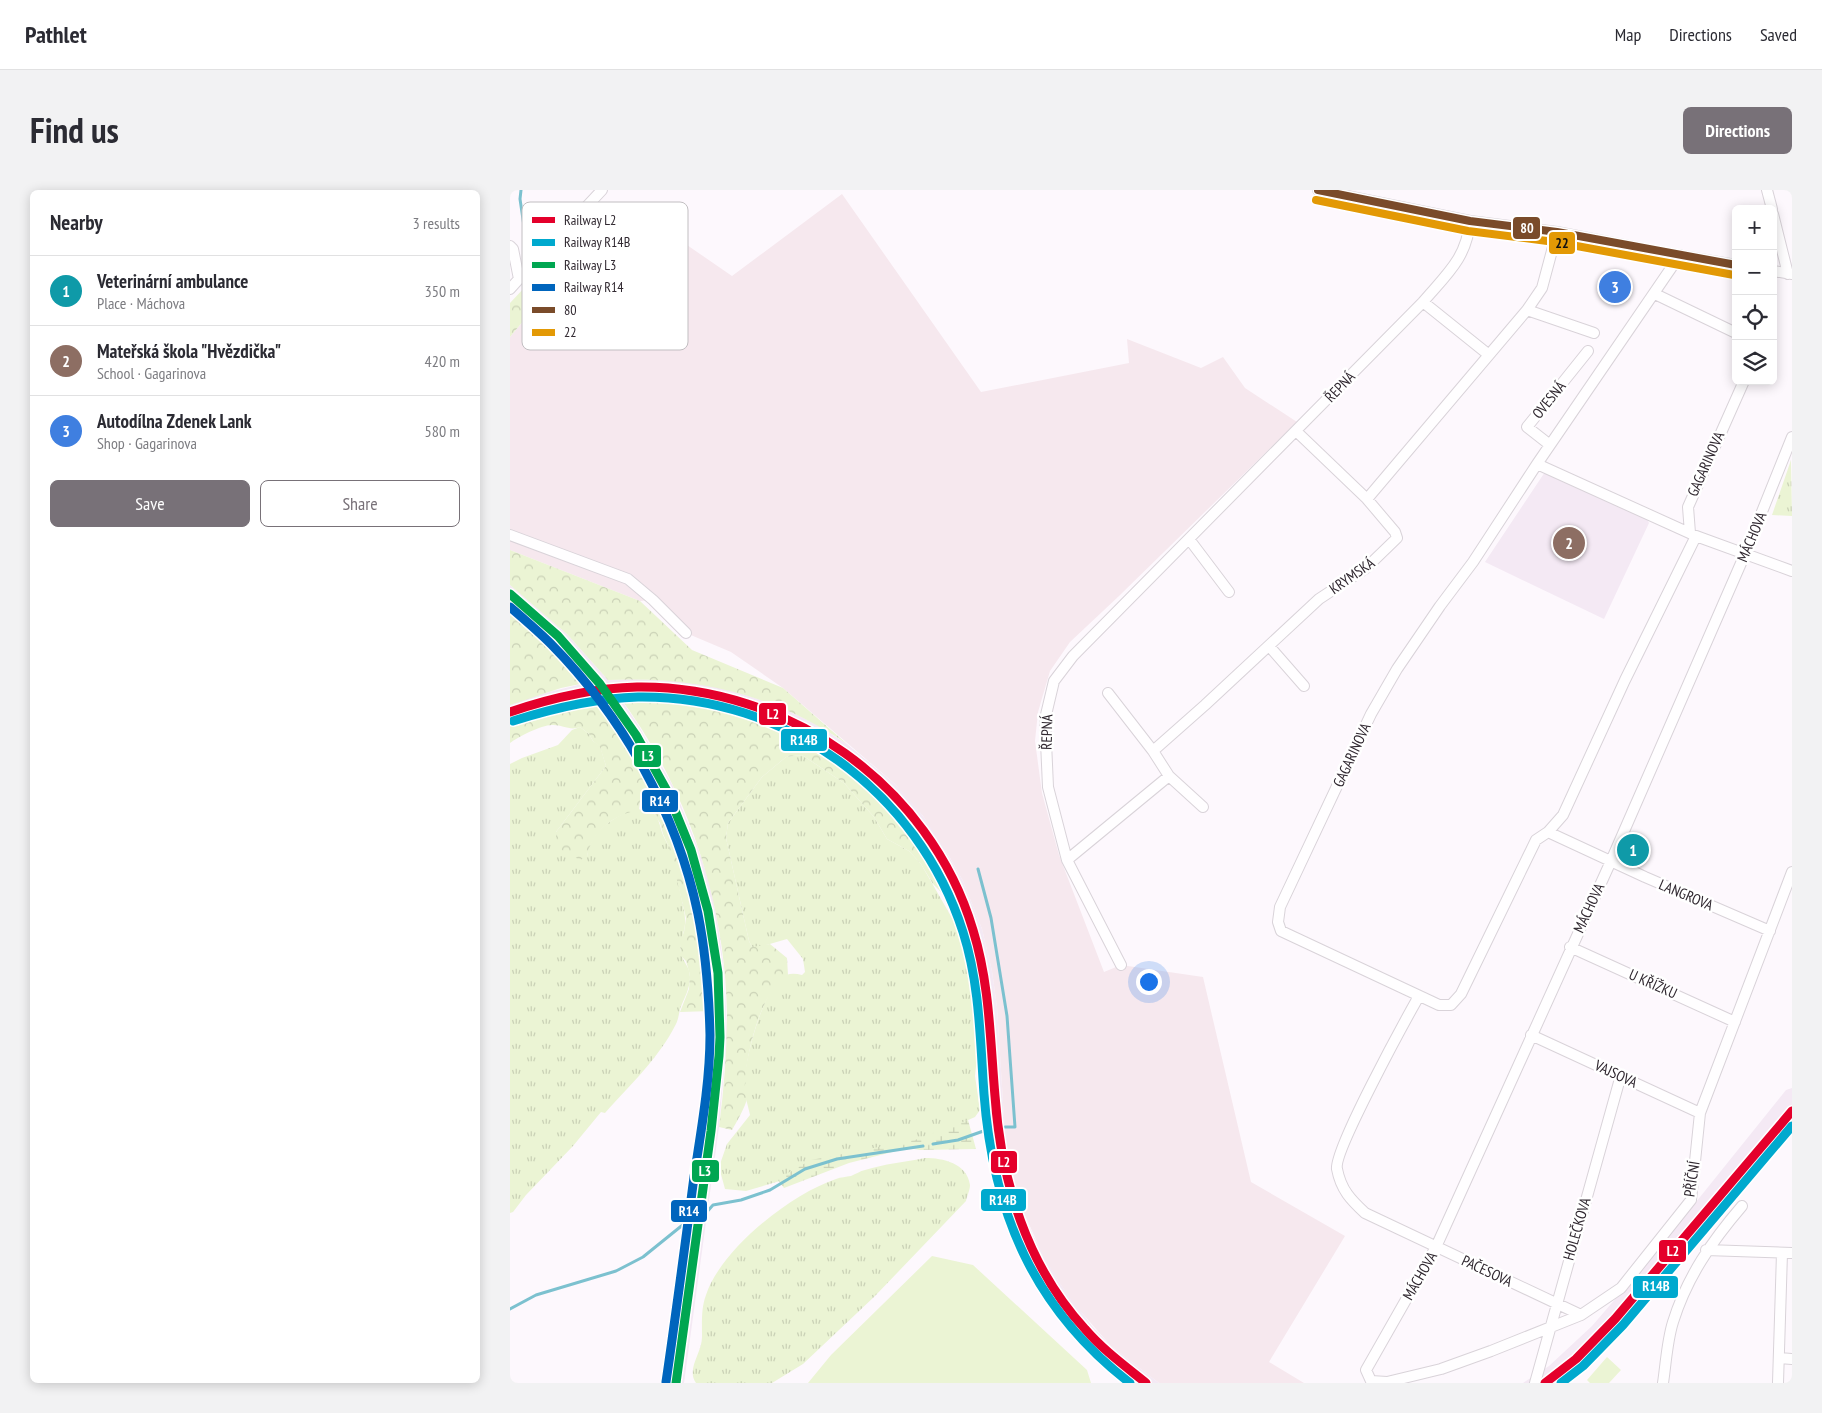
<!DOCTYPE html>
<html lang="en">
<head>
<meta charset="utf-8">
<style>
  :root { --surface:#fff; --page:#f2f2f3; --text:#2b2b33; --muted:#7c7c81; --line:#e1e1e2; --accent:#787178 }
  body { margin:0; font-family:"PT Sans Narrow",sans-serif; background:var(--page); color:var(--text) }
  .controls { position:absolute; right:15px; top:15px; display:grid; overflow:hidden; border-radius:8px; box-shadow:0 2px 12px #0003 }
  .controls button { width:45px; height:45px; display:grid; place-items:center; padding:0; border:0; border-bottom:1px solid var(--line); background:var(--surface); color:var(--text); font:25px sans-serif }
  .you { position:absolute; left:638px; top:791px; width:18px; height:18px; margin:-12px; border:4px solid #fff; border-radius:50%; background:#1a73e8; box-shadow:0 0 0 8px #1a73e833 }
  .badge { display:grid; place-items:center; width:32px; height:32px; border-radius:50%; background:var(--accent); color:#fff; font-size:16px; font-weight:700 }
  .pin { position:absolute; translate:-50% -50%; border:2px solid #fff; box-shadow:0 1px 5px #0006 }
  .list { margin:0; padding:0; list-style:none }
  h2 { display:flex; justify-content:space-between; align-items:center; height:65px; margin:0; padding:0 20px; font-size:21px }
  h2 small { font-size:16px; font-weight:400; color:var(--muted) }
  .list li { display:grid; grid-template-columns:32px 1fr auto; gap:15px; align-items:center; box-sizing:border-box; height:70px; padding:0 20px; border-top:1px solid var(--line) }
  .list b { display:block; font-size:19px; white-space:nowrap }
  .list p { margin:0; font-size:16px; white-space:nowrap; color:var(--muted) }
  .list em { font-size:16px; font-style:normal; color:var(--muted) }
  .actions { display:flex; gap:10px; padding:15px 20px }
  .actions a { flex:1; padding:11px 0; border:1px solid var(--accent); border-radius:8px; text-align:center; font-size:18px; color:var(--accent) }
  .actions .main { background:var(--accent); color:#fff }
  .icon { flex:none; width:28px; height:28px; fill:none; stroke:currentColor; stroke-width:2; stroke-linecap:round; stroke-linejoin:round }
  .map { position:relative; flex:none; width:1282px; height:1193px; overflow:hidden; border-radius:8px }
  header { display:flex; align-items:center; gap:30px; box-sizing:border-box; height:70px; padding:0 25px; background:var(--surface); border-bottom:1px solid var(--line) }
  header strong { font-size:24px }
  nav { display:flex; gap:28px; margin-inline-start:auto; font-size:18px }
  .intro { display:flex; align-items:center; justify-content:space-between; box-sizing:border-box; height:120px; padding:0 30px }
  h1 { margin:0; font-size:35px }
  .button { padding:12px 22px; border-radius:8px; background:var(--accent); color:#fff; font-size:18px; font-weight:700 }
  main { display:flex; gap:30px; padding:0 30px }
  aside { flex:1; background:var(--surface); border-radius:8px; box-shadow:0 2px 12px #0003 }
  .map>svg:first-child { display:block }
  .built { fill:#f4e9f4 }
  .industrial { fill:#f6e8ee }
  .grass { fill:url(#grass-tufts) }
  .forest { fill:url(#forest-crowns) }
  .wetland { fill:url(#wetland-marsh) }
  .pitch { fill:#ebf4d4 }
  .lines { fill:none; stroke-linecap:round; stroke-linejoin:round }
  .stream { stroke:#7cc1cf; stroke-width:3 }
  .minor-casing { stroke:#d9d3d9; stroke-width:12 }
  .minor { stroke:#fffeff; stroke-width:10 }
  .bus-1-casing { stroke:#fff; stroke-width:11 }
  .bus-2-casing { stroke:#fff; stroke-width:11 }
  .bus-1 { stroke:#7a4b2a; stroke-width:8 }
  .bus-2 { stroke:#e39905; stroke-width:8 }
  .rail-1-casing { stroke:#fff; stroke-width:12 }
  .rail-2-casing { stroke:#fff; stroke-width:12 }
  .rail-3-casing { stroke:#fff; stroke-width:12 }
  .rail-4-casing { stroke:#fff; stroke-width:12 }
  .rail-1 { stroke:#e4002b; stroke-width:9 }
  .rail-2 { stroke:#00a9ce; stroke-width:9 }
  .rail-3 { stroke:#00a651; stroke-width:9 }
  .rail-4 { stroke:#0065bd; stroke-width:9 }
  .labels { text-anchor:middle; stroke-width:5; stroke-linejoin:round; paint-order:stroke }
  .street-label { font-size:15px; fill:#302830; stroke:#fff }
  .key { fill:#fff; stroke:#c1bec1; stroke-width:1 }
  .key-label { font-size:14px; fill:#302830 }
  .line-badge { stroke:#fff; stroke-width:2 }
  .badge-label { font-size:14px; text-anchor:middle; font-weight:bold; fill:#fff }
  .pale-badge-label { font-size:14px; text-anchor:middle; font-weight:bold; fill:#111 }
</style>
</head>
<body>
<header>
<strong>Pathlet</strong>
<nav><a>Map</a><a>Directions</a><a>Saved</a></nav>
</header>
<div class="intro"><h1>Find us</h1><a class="button">Directions</a></div>
<main>
<aside>
<h2>Nearby<small>3 results</small></h2>
<ul class="list">
<li><span class="badge" style="background:#0f9aa8">1</span><div><b>Veterinární ambulance</b><p>Place · Máchova</p></div><em>350 m</em></li>
<li><span class="badge" style="background:#8d6e63">2</span><div><b>Mateřská škola &quot;Hvězdička&quot;</b><p>School · Gagarinova</p></div><em>420 m</em></li>
<li><span class="badge" style="background:#3f7fe0">3</span><div><b>Autodílna Zdenek Lank</b><p>Shop · Gagarinova</p></div><em>580 m</em></li>
</ul>
<div class="actions"><a class="main">Save</a><a>Share</a></div>
</aside>
<div class="map">
<svg width="1282" height="1193" viewBox="0 0 1282 1193">
  <defs>
    <pattern id="grass-tufts" width="24" height="20" patternUnits="userSpaceOnUse" patternTransform="scale(1.25)"><rect width="24" height="20" fill="#ebf4d4"/><path d="M3 7l-1-3M5 7V3M7 7l1-3M15 17l-1-3M17 17v-4M19 17l1-3" fill="none" stroke="#cad1b6"/></pattern>
    <pattern id="forest-crowns" width="20" height="18" patternUnits="userSpaceOnUse" patternTransform="scale(1.25)"><rect width="20" height="18" fill="#ebf4d4"/><path d="M2 6a3 3 0 1 1 6 0M12 15a3 3 0 1 1 6 0" fill="none" stroke="#cad1b6"/></pattern>
    <pattern id="wetland-marsh" width="20" height="14" patternUnits="userSpaceOnUse" patternTransform="scale(1.25)"><rect width="20" height="14" fill="#ebf4d4"/><path d="M1 5h8M5 5V1M11 12h8M15 12V8" fill="none" stroke="#cad1b6"/></pattern>
  </defs>
  <rect width="100%" height="100%" fill="#fdf8fd"/>
  <!-- built -->
  <path class="built" d="M1035 282 1136 327 1139 333 1094 429 975 372Z
    M0 395 57 444 98 490 123 489 165 491 202 496 226 502 264 514 304 533 337 554 385 594 402 612 425 642 453 691 472 739 482 781 487 817 494 928 513 1021 523 1045 549 1092 582 1136 600 1155 649 1193H624L590 1165 553 1124 536 1100 510 1051 500 1026 485 974 480 929 472 818 464 765 458 744 440 698 413 650 402 635 391 622 362 593 328 566 297 546 258 528 222 516 199 510 164 506 108 505 127 533 163 596 188 658 200 694 208 735 214 779 217 847 209 937 174 1193H159L195 935 201 879 202 821 200 780 194 738 186 698 175 663 150 602 115 540 91 506 55 513 0 530V515L23 506 80 492 47 454 0 414Z
    M1282 898V932L1095 1150 1071 1174 1048 1193H1013L1039 1176 1082 1136 1145 1063 1276 900Z"/>
  <!-- industrial -->
  <path class="industrial" d="M332 4 471 202 619 173 617 149 691 178 713 167 735 198 787 232 609 406 560 452 540 481 528 522 525 551 532 603 549 665 594 782 611 775 693 787 741 992 835 1046 759 1172 794 1193H649L600 1155 565 1115 549 1092 533 1065 513 1021 500 971 494 928 487 817 482 781 472 739 453 691 439 666 413 626 385 594 273 498 221 462 176 443 143 410 130 411 0 360V147L29 112 145 33 222 86Z"/>
  <!-- grass -->
  <path class="grass" d="M1281 270 1282 326 1262 325Z
    M70 537 79 544 83 551 90 556 96 576 46 642 77 667C78 658 81 651 87 643 98 631 128 610 144 624 150 630 150 638 153 645 155 650 158 654 160 659 165 675 168 693 172 711 173 717 175 723 175 729 176 741 169 751 171 763 172 771 180 776 180 787 180 799 174 808 170 819 169 824 168 830 166 834 149 868 120 895 95 923L91 922 63 956 16 1005 3 1022 0 1023V574L12 568 48 555 62 540Z
    M292 565 334 593 364 627 377 649 399 661 411 674 450 742 460 785 469 847 465 886 470 920 465 927 424 945 236 1001 215 999 209 977 217 954 240 925C238 915 234 904 234 895 235 869 251 807 270 789 276 783 284 783 292 785L295 782 293 769 277 749 249 757H242L239 751 216 648 218 633 252 587 276 567Z
    M415 968C433 968 457 973 460 995 460 1000 457 1006 456 1011L365 1106 293 1174 262 1193H186C176 1179 192 1163 192 1147 192 1133 191 1118 196 1105 211 1059 281 1004 326 989 331 987 336 987 341 986 346 984 350 981 355 980 374 974 395 972 415 968Z"/>
  <!-- forest -->
  <path class="forest" d="M15 97 29 112 0 147V113Z
    M0 360 130 411 182 460 273 498 337 554C264 504 186 486 98 490L57 444 0 395Z
    M0 414 47 454 80 492 51 498 0 515Z
    M123 504C148 505 174 506 199 510 301 528 397 605 440 698 458 737 466 777 472 818L460 785 445 716 423 694 411 674 399 661 377 649 364 627 334 593 292 565 276 567 252 587 218 633 216 648 239 751 242 757 260 754 277 768 278 785C251 799 236 865 235 893 234 898 237 904 237 908 236 916 226 933 222 940L209 937C214 899 217 861 217 823 215 709 176 595 108 505Z
    M91 506C142 574 180 654 194 738 199 765 201 793 202 821L170 822 179 799 180 785 176 771 171 766 170 752 174 742 176 728 159 657 153 644 150 633 144 624 134 620 130 611 129 620C104 624 81 642 77 667L70 670 46 657V642L96 576 90 557 83 551 79 544 70 537C60 541 53 535 43 535 33 534 8 547 0 553V530L55 513Z"/>
  <!-- wetland -->
  <path class="wetland" d="M458 930 466 959 410 960 398 958 339 973 274 998 267 989 301 970 405 950Z"/>
  <!-- pitch -->
  <path class="pitch" d="M422 1066 463 1075 577 1180 581 1193H298L321 1165Z
    M1097 1167 1111 1180 1099 1193H1080L1077 1190Z"/>
  <g class="lines">
    <!-- stream -->
    <path class="stream" d="M11 0 10 9 19 70
      M22 86 33 89 27 95
      M33 89 55 84 142 27
      M468 679 481 728 497 826 505 937H495
      M423 954 448 950 482 938
      M0 1119 26 1105 106 1081 133 1067 185 1025 195 1024 203 1015 231 1010 260 1000 295 979 327 969 413 956"/>
    <!-- minor casing -->
    <g class="minor-casing">
      <path id="minor" d="M808 0 960 31 1047 42 1149 62 1226 75
        M1257 0 1262 19
        M1263 24 1278 84
        M0 56 3 59 9 89 92 0
        M1170 65 1027 274 963 372 930 416 887 479 861 524 770 717 768 732 771 741 929 815H941L951 804 1026 650 1038 642 1053 625 1115 490 1186 346
        M1263 81 1282 84
        M0 99 9 89
        M1145 104 1226 143
        M913 112 979 165
        M1017 120 1084 143
        M786 241 857 309
        M1282 247 1235 364 1101 671 926 1057 856 1180 861 1191 877 1192 931 1179 981 1161 1071 1125 1111 1098 1181 1010 1190 923 1282 682
        M1040 255 1017 237 1078 161
        M1027 274 1186 346 1282 381
        M1180 343 1178 317 1234 191
        M0 345 118 389 143 410 176 443
        M679 349 719 402
        M759 456 794 496
        M598 503 643 561
        M659 586 693 617
        M1038 642 1135 687 1260 741
        M557 670 659 586 643 561 695 515 809 409 856 378 887 348 885 342 857 309 1017 120 1032 98 1047 42
        M1060 757 1225 832
        M611 775 557 670 538 597 535 529 544 491 563 466 913 112C936 85 957 68 960 31
        M909 806C896 829 823 962 827 979 831 1000 841 1010 855 1023L1071 1125
        M1021 845 1190 923
        M1196 1060 1282 1063
        M1269 1168 1282 1169
        M1025 1193 1111 885
        M1153 1193C1156 1173 1157 1151 1163 1132 1177 1087 1202 1051 1232 1016
        M1268 1193 1272 1063"/>
    </g>
    <!-- minor -->
    <use href="#minor" class="minor"/>
    <!-- bus-1 casing -->
    <g class="bus-1-casing">
      <path id="bus-1" d="M808 0 960 31 1047 42 1226 75"/>
    </g>
    <!-- bus-2 casing -->
    <g class="bus-2-casing">
      <path id="bus-2" d="M806 10 958 41 1045 52 1224 85"/>
    </g>
    <!-- bus-1 -->
    <use href="#bus-1" class="bus-1"/>
    <!-- bus-2 -->
    <use href="#bus-2" class="bus-2"/>
    <!-- rail-1 casing -->
    <g class="rail-1-casing">
      <path id="rail-1" d="M0 522C41 508 83 498 127 497 277 495 420 595 463 740 480 795 480 850 485 906 491 991 517 1076 575 1139 593 1160 615 1176 636 1193
        M1035 1193 1066 1169 1105 1129 1282 921"/>
    </g>
    <!-- rail-2 casing -->
    <g class="rail-2-casing">
      <path id="rail-2" d="M3 531C44 518 85 508 128 507 275 505 408 601 453 742 470 795 470 849 474 904 483 1023 524 1119 620 1193
        M1051 1193 1073 1176 1113 1135 1282 936"/>
    </g>
    <!-- rail-3 casing -->
    <g class="rail-3-casing">
      <path id="rail-3" d="M0 404 48 446 90 494 126 545 157 601 181 660 198 721 208 783 210 847 209 866 201 941 166 1193"/>
    </g>
    <!-- rail-4 casing -->
    <g class="rail-4-casing">
      <path id="rail-4" d="M0 417C14 429 28 441 41 454 113 527 167 623 188 724 196 764 199 804 200 845 200 892 191 941 184 987 175 1055 166 1124 156 1192"/>
    </g>
    <!-- rail-1 -->
    <use href="#rail-1" class="rail-1"/>
    <!-- rail-2 -->
    <use href="#rail-2" class="rail-2"/>
    <!-- rail-3 -->
    <use href="#rail-3" class="rail-3"/>
    <!-- rail-4 -->
    <use href="#rail-4" class="rail-4"/>
  </g>
  <g class="labels">
    <!-- street labels -->
    <g class="street-label">
      <text transform="translate(830 197) rotate(-46)" y="5">ŘEPNÁ</text>
      <text transform="translate(1039 210) rotate(-51)" y="5">OVESNÁ</text>
      <text transform="translate(1196 274) rotate(-66)" y="5">GAGARINOVA</text>
      <text transform="translate(1242 347) rotate(-67)" y="5">MÁCHOVA</text>
      <text transform="translate(842 386) rotate(-35)" y="5">KRYMSKÁ</text>
      <text transform="translate(537 542) rotate(-88)" y="5">ŘEPNÁ</text>
      <text transform="translate(842 565) rotate(-65)" y="5">GAGARINOVA</text>
      <text transform="translate(1176 705) rotate(23)" y="5">LANGROVA</text>
      <text transform="translate(1079 718) rotate(-65)" y="5">MÁCHOVA</text>
      <text transform="translate(1143 794) rotate(24)" y="5">U KŘÍŽKU</text>
      <text transform="translate(1106 884) rotate(25)" y="5">VAJSOVA</text>
      <text transform="translate(1182 989) rotate(-81)" y="5">PŘÍČNÍ</text>
      <text transform="translate(1067 1039) rotate(-74)" y="5">HOLEČKOVA</text>
      <text transform="translate(977 1081) rotate(25)" y="5">PAČESOVA</text>
      <text transform="translate(910 1086) rotate(-60)" y="5">MÁCHOVA</text>
    </g>
  </g>
  <!-- legend -->
  <rect x="12" y="12" width="166" height="148" rx="8" class="key"/>
  <rect x="22" y="27" width="23" height="6" fill="#e4002b"/>
  <rect x="22" y="49" width="23" height="7" fill="#00a9ce"/>
  <rect x="22" y="72" width="23" height="6" fill="#00a651"/>
  <rect x="22" y="94" width="23" height="7" fill="#0065bd"/>
  <rect x="22" y="117" width="23" height="6" fill="#7a4b2a"/>
  <rect x="22" y="139" width="23" height="7" fill="#e39905"/>
  <g class="key-label">
    <text x="54" y="35">Railway L2</text>
    <text x="54" y="57">Railway R14B</text>
    <text x="54" y="80">Railway L3</text>
    <text x="54" y="102">Railway R14</text>
    <text x="54" y="125">80</text>
    <text x="54" y="147">22</text>
  </g>
  <g class="line-badge">
    <rect x="1002" y="26" width="29" height="24" rx="5" fill="#7a4b2a"/>
    <rect x="1038" y="41" width="28" height="24" rx="5" fill="#e39905"/>
    <rect x="248" y="512" width="29" height="24" rx="5" fill="#e4002b"/>
    <rect x="270" y="538" width="48" height="24" rx="5" fill="#00a9ce"/>
    <rect x="123" y="554" width="29" height="24" rx="5" fill="#00a651"/>
    <rect x="131" y="599" width="38" height="24" rx="5" fill="#0065bd"/>
    <rect x="480" y="960" width="28" height="24" rx="5" fill="#e4002b"/>
    <rect x="181" y="969" width="29" height="24" rx="5" fill="#00a651"/>
    <rect x="470" y="998" width="47" height="24" rx="5" fill="#00a9ce"/>
    <rect x="160" y="1009" width="38" height="24" rx="5" fill="#0065bd"/>
    <rect x="1148" y="1049" width="29" height="24" rx="5" fill="#e4002b"/>
    <rect x="1122" y="1085" width="47" height="24" rx="5" fill="#00a9ce"/>
  </g>
  <g class="badge-label">
    <text x="1017" y="43">80</text>
    <text x="263" y="529">L2</text>
    <text x="294" y="555">R14B</text>
    <text x="138" y="571">L3</text>
    <text x="150" y="616">R14</text>
    <text x="494" y="977">L2</text>
    <text x="195" y="986">L3</text>
    <text x="493" y="1015">R14B</text>
    <text x="179" y="1026">R14</text>
    <text x="1163" y="1066">L2</text>
    <text x="1146" y="1101">R14B</text>
  </g>
  <g class="pale-badge-label">
    <text x="1052" y="58">22</text>
  </g>
</svg>
<div class="controls">
<button>+</button>
<button>−</button>
<button><svg class="icon" aria-label="locate" viewBox="0 0 24 24"><circle cx="12" cy="12" r="6"/><path d="M12 2v4M12 18v4M2 12h4M18 12h4"/></svg></button>
<button><svg class="icon" aria-label="layers" viewBox="0 0 24 24"><path d="M12 4l9 5-9 5-9-5zM3 14l9 5 9-5"/></svg></button>
</div>
<div class="you"></div>
<div class="pin badge" style="left:1123px;top:660px;background:#0f9aa8">1</div>
<div class="pin badge" style="left:1059px;top:353px;background:#8d6e63">2</div>
<div class="pin badge" style="left:1105px;top:97px;background:#3f7fe0">3</div>
</div>
</main>
</body>
</html>
